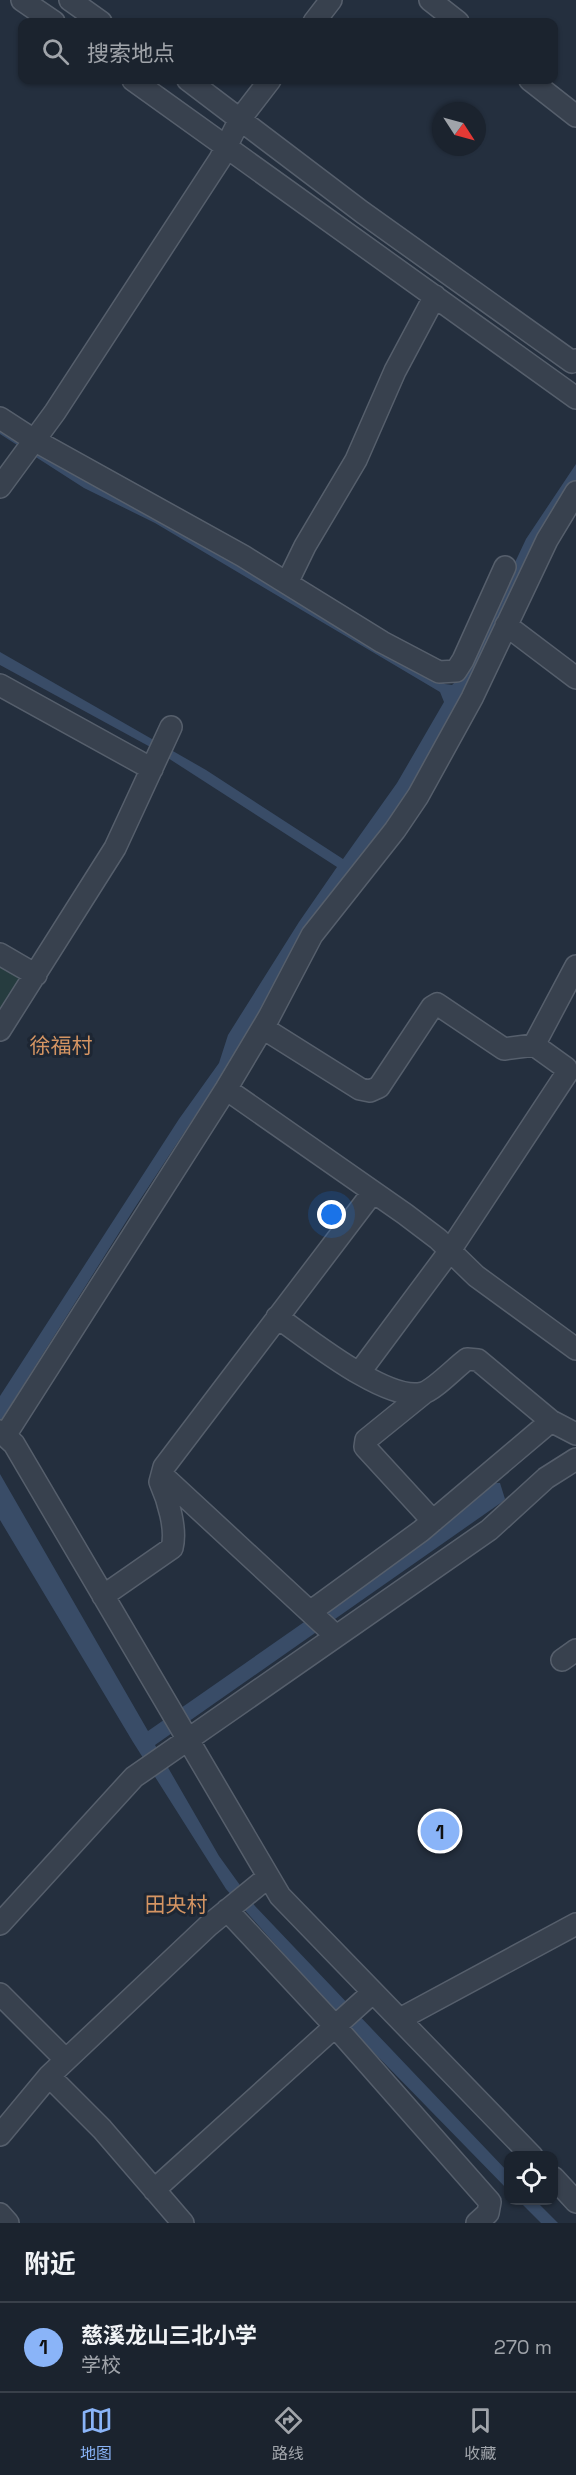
<!DOCTYPE html>
<html lang="zh">
<head>
<meta charset="utf-8">
<style>
  :root { --surface:#1b232e; --page:#242b36; --text:#f1f3f6; --muted:#a0a4aa; --line:#39404a; --accent:#8ab4f8 }
  body { margin:0; font-family:"Space Grotesk","Noto Sans SC",sans-serif; background:var(--page); color:var(--text) }
  .controls { position:absolute; right:18px; bottom:18px; display:grid; overflow:hidden; border-radius:12px; box-shadow:0 2px 4px #0004 }
  .controls button { width:54px; height:54px; display:grid; place-items:center; padding:0; border:0; border-bottom:2px solid var(--line); background:var(--surface); color:var(--text); font:30px sans-serif }
  .compass { position:absolute; left:432px; top:102px; width:54px; height:54px; border-radius:50%; background:var(--surface); box-shadow:0 2px 4px #0004; rotate:126deg }
  .you { position:absolute; left:332px; top:1215px; width:21px; height:21px; margin:-15px; border:4px solid #fff; border-radius:50%; background:#1a73e8; box-shadow:0 0 0 9px #1a73e833 }
  .badge { display:grid; place-items:center; width:39px; height:39px; border-radius:50%; background:var(--accent); color:#111; font-size:20px; font-weight:700 }
  .pin { position:absolute; translate:-50% -50%; border:3px solid #fff; box-shadow:0 2px 6px #0006 }
  .list { margin:0; padding:0; list-style:none }
  h2 { display:flex; justify-content:space-between; align-items:center; height:78px; margin:0; padding:0 24px; font-size:26px }
  h2 small { font-size:20px; font-weight:400; color:var(--muted) }
  .list li { display:grid; grid-template-columns:39px 1fr auto; gap:18px; align-items:center; box-sizing:border-box; height:90px; padding:0 24px; border-top:2px solid var(--line) }
  .list b { display:block; font-size:22px; white-space:nowrap }
  .list p { margin:0; font-size:20px; white-space:nowrap; color:var(--muted) }
  .list em { font-size:20px; font-style:normal; color:var(--muted) }
  .icon { flex:none; width:33px; height:33px; fill:none; stroke:currentColor; stroke-width:2; stroke-linecap:round; stroke-linejoin:round }
  .map { position:relative; flex:none; width:576px; height:2223px; overflow:hidden }
  .search { position:absolute; background:var(--surface); box-shadow:0 2px 4px #0004; left:18px; right:18px; top:18px; height:66px; display:flex; align-items:center; gap:15px; box-sizing:border-box; padding:0 21px; border-radius:12px; color:var(--muted); font-size:22px }
  .sheet { height:168px; background:var(--surface) }
  nav { display:flex; justify-content:space-around; align-items:center; box-sizing:border-box; height:84px; border-top:2px solid var(--line); background:var(--surface); font-size:16px; color:var(--muted) }
  nav a { display:grid; justify-items:center; gap:3px }
  nav .on { color:var(--accent) }
  .map>svg:first-child { display:block }
  .green { fill:#263c3f }
  .water { fill:#394c67 }
  .lines { fill:none; stroke-linecap:round; stroke-linejoin:round }
  .minor-casing { stroke:#565f6c; stroke-width:24 }
  .minor { stroke:#38414e; stroke-width:21 }
  .labels { text-anchor:middle; stroke-width:6; stroke-linejoin:round; paint-order:stroke }
  .quarter-label { font-size:21px; fill:#d59563; stroke:#1d2633 }
</style>
</head>
<body>
<div class="map">
<svg width="576" height="2223" viewBox="0 0 576 2223">
  <rect width="100%" height="100%" fill="#242f3e"/>
  <!-- green -->
  <path class="green" d="M0 957 30 975 0 1020Z"/>
  <!-- water -->
  <path class="water" d="M0 426 445 684 452 685 462 675 526 539 576 464V480L554 516 415 784 290 959 227 1067 134 1209 0 1422V1396L179 1119 219 1063 228 1035 299 922 337 867 154 749 0 665V652L206 770 343 859 397 783 444 702 440 692 155 523 84 488 0 434Z
    M0 1474 148 1731 363 1581 495 1483H500L505 1499 502 1502 155 1745 219 1856 255 1906 508 2172V2190L348 2026 226 1889 133 1742 0 1520Z
    M519 2201H536L558 2223H541Z"/>
  <g class="lines">
    <!-- minor casing -->
    <g class="minor-casing">
      <path id="minor" d="M22 0 54 22
        M70 0 101 22
        M430 0 458 22
        M314 22 331 0
        M133 80 576 398
        M188 80 362 212 572 362 576 360
        M530 80 576 116
        M0 418 34 440 243 556 382 642 439 672 456 671 463 660 505 567
        M0 487 55 412 220 159 240 119 270 80
        M287 583 305 546 356 460 395 371 435 296
        M506 625 576 678
        M0 685 152 769
        M0 954 36 975
        M263 1028 360 1089 370 1091 379 1087 432 1007 437 1004 504 1049 534 1045
        M0 1030 115 848 171 727
        M226 1089 405 1214 438 1239 476 1276 576 1349
        M277 1317C306 1337 387 1403 423 1393 434 1390 456 1367 467 1359L478 1360 551 1421 576 1434
        M359 1373 449 1252 567 1073 566 1068 534 1045 576 966
        M424 1393 366 1440 365 1447 433 1521
        M0 1431 14 1444 280 1896 532 2156
        M6 1434 226 1089 269 1017 312 935 395 830 418 796 472 698 547 540 576 492
        M162 1475 336 1636
        M103 1596 172 1548C177 1529 168 1500 160 1482L164 1467 373 1192
        M310 1612 421 1531 551 1421
        M562 1660 576 1650
        M227 1910 334 2025 490 2202 488 2213 477 2223
        M0 1924 134 1777 489 1530 546 1478 576 1459
        M0 1994 66 2060
        M400 2019 576 1924
        M49 2076 102 2129 183 2223
        M0 2135 49 2076 208 1926 268 1877
        M554 2178 576 2202
        M154 2190 372 1993
        M0 2214 8 2223"/>
    </g>
    <!-- minor -->
    <use href="#minor" class="minor"/>
  </g>
  <g class="labels">
    <!-- quarter labels -->
    <g class="quarter-label">
      <text x="61" y="1053">徐福村</text>
      <text x="176" y="1912">田央村</text>
    </g>
  </g>
</svg>
<div class="controls">
<button><svg class="icon" aria-label="locate" viewBox="0 0 24 24"><circle cx="12" cy="12" r="6"/><path d="M12 2v4M12 18v4M2 12h4M18 12h4"/></svg></button>
</div>
<svg class="compass" viewBox="-18 -18 36 36"><path d="M0-13l5 13h-10z" fill="#e53935"/><path d="M0 13l5-13h-10z" fill="#a0a4aa"/></svg>
<div class="you"></div>
<div class="pin badge" style="left:440px;top:1831px">1</div>
<div class="search"><svg class="icon" aria-label="search" viewBox="0 0 24 24"><circle cx="10" cy="10" r="6"/><path d="M15 15l6 6"/></svg>搜索地点</div>
</div>
<section class="sheet">
<h2>附近<small></small></h2>
<ul class="list">
<li><span class="badge">1</span><div><b>慈溪龙山三北小学</b><p>学校</p></div><em>270 m</em></li>
</ul>
</section>
<nav>
<a class="on"><svg class="icon" aria-label="map" viewBox="0 0 24 24"><path d="M3 6l6-2 6 2 6-2v14l-6 2-6-2-6 2zM9 4v14M15 6v14"/></svg>地图</a>
<a><svg class="icon" aria-label="directions" viewBox="0 0 24 24"><path d="M12 3l9 9-9 9-9-9zM9 14v-3h6M13 9l2 2-2 2"/></svg>路线</a>
<a><svg class="icon" aria-label="saved" viewBox="0 0 24 24"><path d="M7 4h10v16l-5-4-5 4z"/></svg>收藏</a>
</nav>
</body>
</html>
